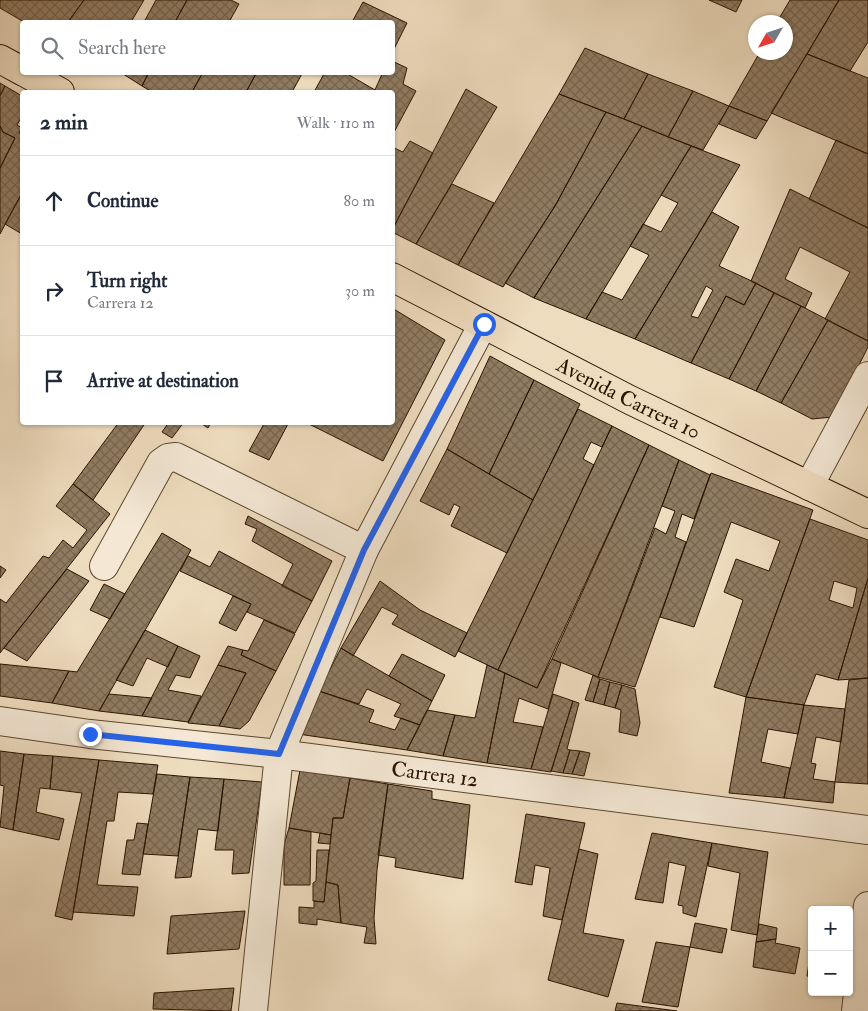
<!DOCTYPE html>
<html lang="en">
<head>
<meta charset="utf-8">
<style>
  :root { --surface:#fff; --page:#f2f2f3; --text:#1f2937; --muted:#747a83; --line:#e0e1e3 }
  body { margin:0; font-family:"IM FELL Double Pica",serif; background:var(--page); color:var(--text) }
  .controls { position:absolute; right:15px; bottom:15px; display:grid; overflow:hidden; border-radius:5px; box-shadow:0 1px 4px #0004 }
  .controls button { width:45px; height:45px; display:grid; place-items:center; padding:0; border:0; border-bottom:1px solid var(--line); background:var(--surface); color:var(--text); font:25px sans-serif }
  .compass { position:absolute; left:748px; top:15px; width:45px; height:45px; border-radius:50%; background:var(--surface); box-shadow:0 1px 4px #0004; rotate:231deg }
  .stop { position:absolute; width:15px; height:15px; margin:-11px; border:4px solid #2563eb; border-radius:50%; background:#fff }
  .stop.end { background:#2563eb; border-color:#fff; box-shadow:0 1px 5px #0008 }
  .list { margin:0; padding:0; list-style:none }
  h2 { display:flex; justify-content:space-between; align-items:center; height:65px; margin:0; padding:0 20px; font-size:21px }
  h2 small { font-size:16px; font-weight:400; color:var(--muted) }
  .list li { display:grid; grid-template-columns:32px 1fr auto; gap:15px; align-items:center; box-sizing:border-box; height:90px; padding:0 20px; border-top:1px solid var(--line) }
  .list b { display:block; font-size:19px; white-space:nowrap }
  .list p { margin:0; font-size:16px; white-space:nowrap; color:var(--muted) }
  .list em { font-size:16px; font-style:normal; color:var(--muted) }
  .icon { flex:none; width:28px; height:28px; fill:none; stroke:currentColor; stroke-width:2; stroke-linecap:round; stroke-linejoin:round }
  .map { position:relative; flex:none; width:868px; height:1011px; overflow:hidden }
  .search { position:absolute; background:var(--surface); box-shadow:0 1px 4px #0004; left:20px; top:20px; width:375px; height:55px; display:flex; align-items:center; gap:12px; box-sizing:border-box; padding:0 18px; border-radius:5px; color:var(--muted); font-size:19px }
  .panel { position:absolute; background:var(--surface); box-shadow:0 1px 4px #0004; left:20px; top:90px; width:375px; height:335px; border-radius:5px }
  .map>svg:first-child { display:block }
  .building { fill:url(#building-cross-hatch); stroke:#2b1400; fill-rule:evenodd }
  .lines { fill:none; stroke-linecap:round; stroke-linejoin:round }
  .minor-casing { stroke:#5c4630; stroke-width:30 }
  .major-casing { stroke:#2b1400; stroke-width:30 }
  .minor { stroke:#f4e8d5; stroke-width:28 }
  .major { stroke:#eedcbe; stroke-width:28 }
  .route { stroke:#2563eb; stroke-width:6 }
  .labels { text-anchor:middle; stroke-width:5; stroke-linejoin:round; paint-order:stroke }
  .street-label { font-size:21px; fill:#2b1400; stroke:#f4e8d5 }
</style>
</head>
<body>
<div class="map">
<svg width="868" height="1011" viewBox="0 0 868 1011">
  <defs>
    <pattern id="building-cross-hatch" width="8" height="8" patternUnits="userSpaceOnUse" patternTransform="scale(1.25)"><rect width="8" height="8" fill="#907c63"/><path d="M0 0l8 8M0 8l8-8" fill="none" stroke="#76644f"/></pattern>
  </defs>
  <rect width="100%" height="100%" fill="#eedcbe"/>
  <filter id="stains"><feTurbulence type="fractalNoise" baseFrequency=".004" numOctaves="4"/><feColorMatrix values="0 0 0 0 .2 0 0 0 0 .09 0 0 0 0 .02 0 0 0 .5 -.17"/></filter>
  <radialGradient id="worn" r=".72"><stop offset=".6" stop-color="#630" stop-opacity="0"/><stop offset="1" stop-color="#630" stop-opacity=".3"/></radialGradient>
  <!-- building -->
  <path class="building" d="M0 0H84L68 22H24L0 8Z
    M84 0H144L131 22H68Z
    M156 0H187L175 22H144Z
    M187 0H231L239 4 229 22H175Z
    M709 0H742L736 12Z
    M790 0H839L767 121 729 106 760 52H786V22H777Z
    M839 0H868V42L850 71 807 54Z
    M363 2 407 23 392 53V22H352Z
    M585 48 648 74 624 119 559 94Z
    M807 54 868 78V154L771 113Z
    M392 61 407 68 403 84 416 91 392 136V92H374L383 72H392Z
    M120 72H149L142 86Z
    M149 72H203L192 92H152L142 86Z
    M203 72H257L246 92H192Z
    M257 72H303L292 92H246Z
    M325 72H344L375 90 374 92H314Z
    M648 74 693 91 668 137 624 119Z
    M0 83 5 86 0 96Z
    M5 86 22 96V116L17 125 22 128 19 133 22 135V193L0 234V168L15 138 3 132 0 126V96Z
    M466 89 497 107 416 244 392 232V230Z
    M693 91 729 106 703 150 668 137Z
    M559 94 606 112 555 206 503 287 458 265Z
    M729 106 767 121 756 139 719 124Z
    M606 112 642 126 534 298 505 283 555 206Z
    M0 126 3 132 15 138 0 168Z
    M642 126 691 146 586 319 534 298Z
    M836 140 868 154V228L809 199Z
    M410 141 433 153 392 230V147L403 152Z
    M691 146 740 165 635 339 586 319 602 292 622 300 649 255 630 246 643 224 661 232 678 203 661 195Z
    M452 184 494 203 458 265 416 244Z
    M790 189 868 228V341L825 319 850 272 800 247 785 279 812 293 805 308 751 281Z
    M22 193V234L5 224Z
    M712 212 739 227 719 266 756 283 744 305 726 296 691 363 635 339ZM706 286 713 290 698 318 691 316Z
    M756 283 774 293 729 379 691 363 726 296 744 305Z
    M774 293 801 306 756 391 729 379Z
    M801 306 828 320 781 403 756 391Z
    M392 308 445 340 383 461 305 422H392Z
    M828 320 868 341V347L833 417 812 419 781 403Z
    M490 356 534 380 489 474 447 449Z
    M534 380 580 404 533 500 489 474Z
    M578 409 612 426 602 447 591 442 583 459 594 465 498 670 458 651Z
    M119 422H146L93 500 73 484Z
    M169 422H184L172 438 162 432Z
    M199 422H211L208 428Z
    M265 422H289L269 460 249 451Z
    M612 426 649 445 537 688 498 670Z
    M649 445 679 460 598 677 552 659Z
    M447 449 533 500 507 553 451 526 460 507 454 504 449 515 420 501Z
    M679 460 710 475 694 519 682 514 675 537 686 542 635 687 598 677 655 528 666 534 675 511 662 506Z
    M711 473 813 510 746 697 714 687 743 600 724 592 736 559 769 571 780 541 731 522 694 627 660 617Z
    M73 484 110 514 0 653V599L6 603 43 556 49 558 63 540 73 548 87 530 56 506Z
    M248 516 332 561 312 601 282 586 293 564 252 541 257 529 245 524Z
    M810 519 868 540V578L838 680 816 674 804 705 746 697ZM834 581 857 588 853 608 829 600Z
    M162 533 191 550 99 711 52 703 69 671 77 672Z
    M219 551 312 601 295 633 247 612 251 604 180 571 188 556 210 567Z
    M0 566 6 570 0 578Z
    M67 569 89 581 27 661 4 648Z
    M868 578V678L838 680Z
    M380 581 420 610 467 633 455 657 392 624 398 615 382 607 353 656 341 648Z
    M104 584 125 594 110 619 90 610Z
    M233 596 251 604 236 631 219 623Z
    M264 620 295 634 276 671 241 655 243 650 248 651Z
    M145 630 178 646 168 667 147 658 133 686 116 680Z
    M178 646 200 656 190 678 176 675 168 690 201 696 188 722 142 716Z
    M228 646 243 650 241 655 276 671 249 721 240 729 219 726 246 673 218 665Z
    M341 648 432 701 420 725 394 716 401 704 367 689 359 704 319 691Z
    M402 654 445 675 432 701 389 676Z
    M552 659 561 663 548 709 519 698 513 722 543 727 531 769 487 763 505 673 537 688Z
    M0 664 69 671 52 703 0 696Z
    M218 665 246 673 219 726 188 723Z
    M487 665 505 673 487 763 443 756 455 715 475 718Z
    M593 675 600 679 593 702 585 700Z
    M868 678V784L835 782 849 680Z
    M600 679 610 682 604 705 593 702Z
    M610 682 622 685 615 708 604 705Z
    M622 685 635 689 640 723 637 736 619 732 621 710 615 708Z
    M319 691 374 710 369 722 395 730 401 718 420 725 407 750 298 734Z
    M109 694 152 698 142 716 99 711Z
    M553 694 573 701 551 772 531 769Z
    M746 697 804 705 798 734 768 729 761 762 790 768 784 798 729 793Z
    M573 701 579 703 567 749 570 750 563 773 551 771Z
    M804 705 845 709 841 742 816 737 811 763 816 764 813 779 835 782 833 803 784 798Z
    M427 710 455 715 443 756 407 750Z
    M570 750 580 751 572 774 563 773Z
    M0 751 24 754 13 830 0 827 4 786 0 785Z
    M580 751 590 753 584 776 572 774Z
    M24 754 53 756 50 789 40 788 36 812 64 819 59 840 13 830Z
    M53 756 99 760 72 920 55 916 82 793 50 789Z
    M99 760 158 765 153 794 118 792 114 821H107L97 885 138 887 134 916 73 912Z
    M300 770 350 778 343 818H333L331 835 289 828Z
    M157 774 190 777 178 856 143 854Z
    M190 777 224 779 218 831 198 829 191 877 175 878Z
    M350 778 388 784 377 870 374 918 376 944 364 943 367 927 341 923 338 885 326 882 333 818H343Z
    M224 779 262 782 249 873 232 874 234 850H215Z
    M388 784 432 791V799L470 805 463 879 395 867 396 858 378 855Z
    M526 814 585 823 562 920 543 916 550 868 535 865 532 885 515 882Z
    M137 823 148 824 140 875 122 874 127 840H134Z
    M289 828 311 832 310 885H284V845Z
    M320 833 331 835 330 844 318 843Z
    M652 833 712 843 696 917 683 913V906L678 905 686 866 669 862 663 903 635 899Z
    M712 843 768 852 757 935 731 930 740 873 708 866Z
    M579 849 598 854 583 933 624 940 608 997 548 980Z
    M317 850H329L324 902 313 901V883L316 881Z
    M326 882 338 885 341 923 317 919V925L299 923V907L314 908V901L324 902Z
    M245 911 239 949 167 954 171 916Z
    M695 923 727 929 722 953 690 947Z
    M759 924 777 928 776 939 756 942Z
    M776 939 775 943 800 948 795 974 753 967 756 942Z
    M656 942 690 947 678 1007 642 1002Z
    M812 943V977L807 976Z
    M234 988 231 1011 153 1009 154 993Z
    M617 1003 677 1011H615Z"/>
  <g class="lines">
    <!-- minor casing -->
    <g class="minor-casing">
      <g id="minor">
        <path d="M809 486 868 376"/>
        <path d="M104 566 161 463 168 458 176 457 364 550"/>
        <path id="s1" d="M0 721 90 734 279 754 868 830"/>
        <path d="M253 1011 279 754 364 550 483 324"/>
        <path d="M856 1011 868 906"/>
      </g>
    </g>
    <!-- major casing -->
    <g class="major-casing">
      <g id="major">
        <path d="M0 59 22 71"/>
        <path d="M24 72 60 92"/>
        <path id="s2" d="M392 277 630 400 868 514"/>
      </g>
    </g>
    <!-- minor -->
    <use href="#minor" class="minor"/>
    <!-- major -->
    <use href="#major" class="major"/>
  </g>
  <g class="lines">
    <!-- route -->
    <path class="route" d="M90 734 279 754 364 550 484 324"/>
  </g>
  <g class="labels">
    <!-- street labels -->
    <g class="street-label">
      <text dy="7" stroke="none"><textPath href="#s2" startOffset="266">Avenida Carrera 10</textPath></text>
      <text dy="7" stroke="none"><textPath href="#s1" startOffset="438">Carrera 12</textPath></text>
    </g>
  </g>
  <rect width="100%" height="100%" filter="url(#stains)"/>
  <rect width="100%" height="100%" fill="url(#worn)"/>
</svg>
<div class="controls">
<button>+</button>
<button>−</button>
</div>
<svg class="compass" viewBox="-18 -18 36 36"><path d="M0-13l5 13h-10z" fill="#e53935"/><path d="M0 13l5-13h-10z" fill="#747a83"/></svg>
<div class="stop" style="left:484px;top:324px"></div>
<div class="stop end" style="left:90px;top:734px"></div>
<div class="search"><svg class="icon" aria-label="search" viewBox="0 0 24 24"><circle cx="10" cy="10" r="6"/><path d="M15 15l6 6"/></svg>Search here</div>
<section class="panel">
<h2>2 min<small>Walk · 110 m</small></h2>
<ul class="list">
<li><svg class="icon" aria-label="ahead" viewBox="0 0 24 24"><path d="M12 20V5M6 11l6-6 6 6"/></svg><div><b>Continue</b></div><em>80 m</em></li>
<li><svg class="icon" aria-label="right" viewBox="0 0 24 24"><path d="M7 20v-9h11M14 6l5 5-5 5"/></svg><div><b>Turn right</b><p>Carrera 12</p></div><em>30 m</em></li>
<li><svg class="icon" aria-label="arrive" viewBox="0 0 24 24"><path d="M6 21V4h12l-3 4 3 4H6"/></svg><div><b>Arrive at destination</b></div></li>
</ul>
</section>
</div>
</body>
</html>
